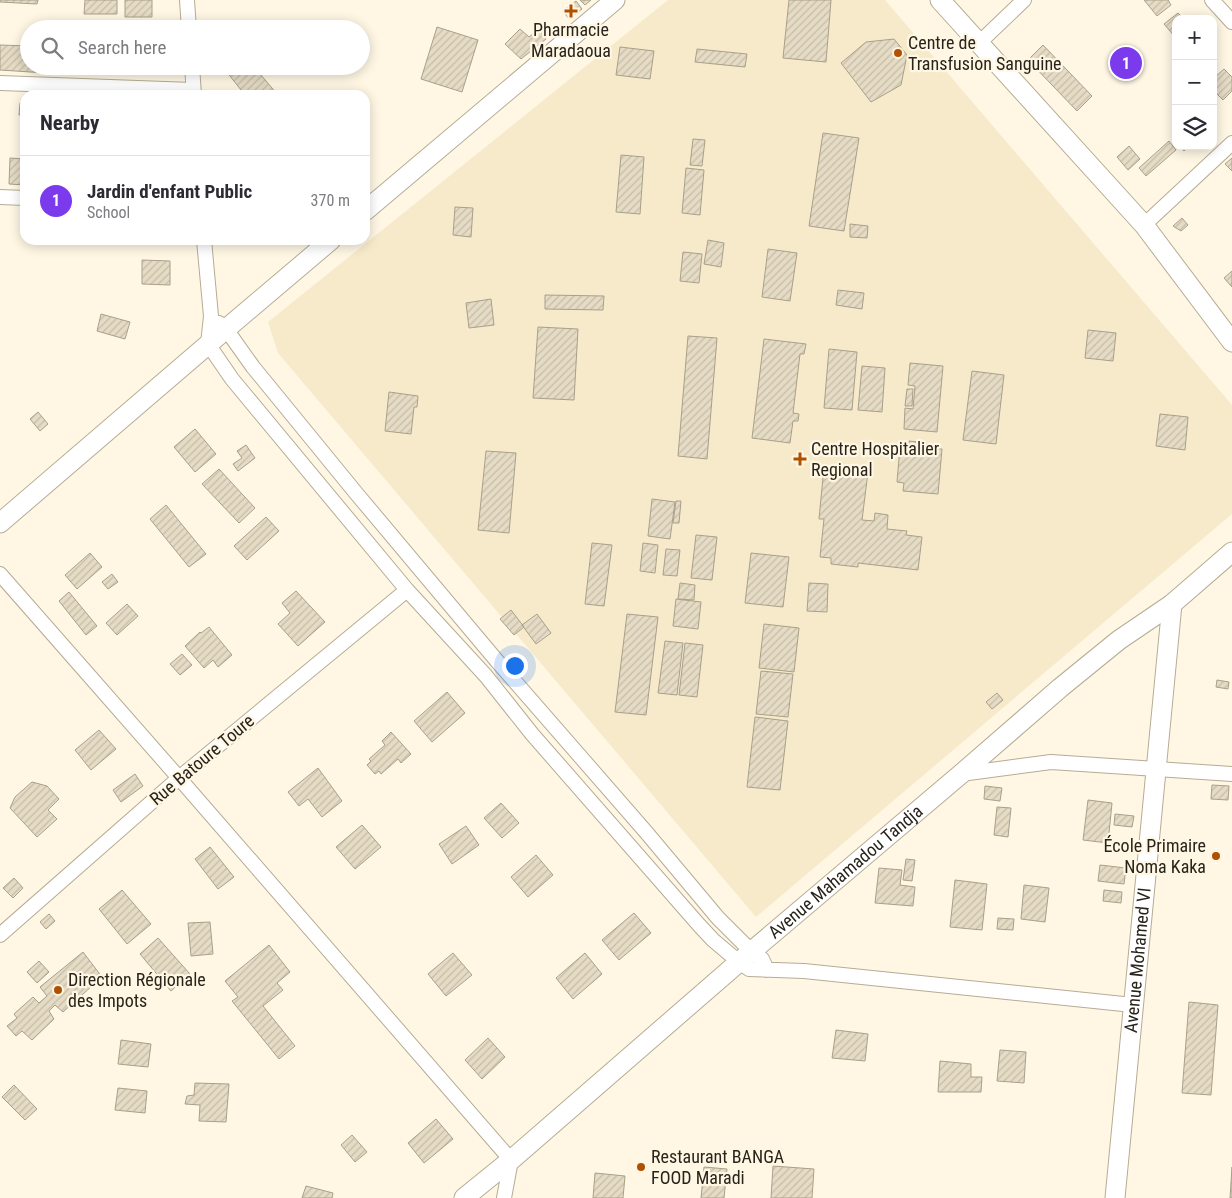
<!DOCTYPE html>
<html lang="en">
<head>
<meta charset="utf-8">
<style>
  :root { --surface:#fff; --page:#f7f7f7; --text:#2b2b33; --muted:#7c7c81; --line:#e1e1e2; --accent:#7c3aed }
  body { margin:0; font-family:"Roboto Condensed",sans-serif; background:var(--page); color:var(--text) }
  .controls { position:absolute; right:15px; top:15px; display:grid; overflow:hidden; border-radius:10px; box-shadow:0 2px 12px #0003 }
  .controls button { width:45px; height:45px; display:grid; place-items:center; padding:0; border:0; border-bottom:1px solid var(--line); background:var(--surface); color:var(--text); font:25px sans-serif }
  .you { position:absolute; left:514px; top:665px; width:18px; height:18px; margin:-12px; border:4px solid #fff; border-radius:50%; background:#1a73e8; box-shadow:0 0 0 8px #1a73e833 }
  .badge { display:grid; place-items:center; width:32px; height:32px; border-radius:50%; background:var(--accent); color:#fff; font-size:16px; font-weight:700 }
  .pin { position:absolute; translate:-50% -50%; border:2px solid #fff; box-shadow:0 1px 5px #0006 }
  .list { margin:0; padding:0; list-style:none }
  h2 { display:flex; justify-content:space-between; align-items:center; height:65px; margin:0; padding:0 20px; font-size:21px }
  h2 small { font-size:16px; font-weight:400; color:var(--muted) }
  .list li { display:grid; grid-template-columns:32px 1fr auto; gap:15px; align-items:center; box-sizing:border-box; height:90px; padding:0 20px; border-top:1px solid var(--line) }
  .list b { display:block; font-size:19px; white-space:nowrap }
  .list p { margin:0; font-size:16px; white-space:nowrap; color:var(--muted) }
  .list em { font-size:16px; font-style:normal; color:var(--muted) }
  .icon { flex:none; width:28px; height:28px; fill:none; stroke:currentColor; stroke-width:2; stroke-linecap:round; stroke-linejoin:round }
  .map { position:relative; flex:none; width:1232px; height:1198px; overflow:hidden }
  .search { position:absolute; background:var(--surface); box-shadow:0 2px 12px #0003; left:20px; top:20px; width:350px; height:55px; display:flex; align-items:center; gap:12px; box-sizing:border-box; padding:0 18px; border-radius:28px; color:var(--muted); font-size:19px }
  .panel { position:absolute; background:var(--surface); box-shadow:0 2px 12px #0003; left:20px; top:90px; width:350px; height:155px; border-radius:15px }
  .map>svg:first-child { display:block }
  .built { fill:#f7eacb }
  .building { fill:url(#building-hatch); stroke:#a9a08a }
  .lines { fill:none; stroke-linecap:round; stroke-linejoin:round }
  .street-casing { stroke:#b6ac95; stroke-width:16 }
  .secondary-casing { stroke:#b6ac95; stroke-width:21 }
  .street { stroke:#fff; stroke-width:14 }
  .secondary { stroke:#fff; stroke-width:19 }
  .poi-dot { fill:#af5100; stroke:#fff7e4; stroke-width:2 }
  .labels { text-anchor:middle; stroke-width:4.5; stroke-linejoin:round; paint-order:stroke }
  .poi-label { font-size:18px; fill:#28241b; stroke:#fff7e4; text-anchor:start }
  .street-label { font-size:18px; fill:#28241b; stroke:#fff7e4 }
</style>
</head>
<body>
<div class="map">
<svg width="1232" height="1198" viewBox="0 0 1232 1198">
  <defs>
    <pattern id="building-hatch" width="6" height="6" patternUnits="userSpaceOnUse" patternTransform="scale(1.25)"><rect width="6" height="6" fill="#e6dcc5"/><path d="M-1 1l2-2M0 6l6-6M5 7l2-2" fill="none" stroke="#c5bda9"/></pattern>
  </defs>
  <rect width="100%" height="100%" fill="#fff7e4"/>
  <!-- built -->
  <path class="built" d="M668 0H885L1232 405V514L756 917 278 353 268 322Z"/>
  <!-- building -->
  <path class="building" d="M0 0H38L37 4 0 2Z
    M85 0H117V14H84Z
    M125 0H152V17H125Z
    M580 0H591L585 5Z
    M789 0H831L826 62 783 58Z
    M1144 0H1168L1171 5 1157 16Z
    M576 1 582 9 569 19 563 11Z
    M1178 13 1184 19H1176V38L1164 24Z
    M122 24 143 25V29H122Z
    M437 27 478 40 462 92 421 79Z
    M520 29 529 37 539 29 546 39 521 59 505 44Z
    M894 39 907 55 901 85 871 102 841 63 866 42Z
    M0 45 29 46V66H46V73L0 70Z
    M1043 45 1092 96 1077 111 1028 60Z
    M620 47 654 51 650 79 616 75Z
    M697 49 747 54 745 67 695 62Z
    M73 66H93V74L73 73Z
    M99 66H109L108 74H99Z
    M120 66H149V72L120 71Z
    M222 66H269L260 74 278 95H245Z
    M1224 69 1232 77V91L1223 100 1213 90V79Z
    M20 103H25V115H19Z
    M823 133 859 138 844 231 809 226Z
    M693 139 705 140 702 166 690 165Z
    M1169 141 1176 150 1146 176 1139 168Z
    M1129 146 1140 159 1128 170 1117 157Z
    M1179 146H1189L1184 151Z
    M621 155 644 157 640 214 616 212Z
    M10 158 25 159V185L9 184Z
    M1232 158V171L1225 164Z
    M686 168 704 170 700 215 682 213Z
    M455 207 473 208 471 237 453 235Z
    M1182 218 1188 225 1181 231 1173 226Z
    M850 224 868 226 867 238 850 237Z
    M708 240 724 243 721 267 704 264Z
    M768 249 797 253 790 301 762 297Z
    M683 252 702 254 699 283 680 281Z
    M142 260 170 261V285L142 284Z
    M1232 271V287L1224 278Z
    M838 290 864 293 862 309 836 305Z
    M545 295 604 296 603 310 545 309Z
    M491 299 494 325 469 328 466 303Z
    M101 314 130 322 125 339 97 331Z
    M538 327 578 329 574 400 533 398Z
    M1088 330 1116 333 1113 361 1085 358Z
    M688 336 717 338 707 459 678 456Z
    M764 339 806 344 804 354H800L793 413 799 414 798 421H793L790 443 752 438Z
    M829 349 857 352 852 410 824 408Z
    M910 363 943 366 937 432 904 429 905 408 913 409 915 386 908 385Z
    M862 366 885 368 882 412 858 410Z
    M972 371 1004 375 996 444 963 440Z
    M907 389H913L912 406H905Z
    M389 392 418 396 417 407H414L411 434 385 431Z
    M38 412 48 424 40 431 30 419Z
    M1160 414 1188 417 1185 450 1156 446Z
    M195 429 216 454 195 472 174 447Z
    M909 441 926 443 925 450H929V448L942 449 938 494 903 491 904 483 897 482 900 447 909 448Z
    M246 445 255 458 238 471 233 464 242 458 237 451Z
    M486 451 516 453 509 533 478 530Z
    M824 467 868 472 862 520 874 521 875 513 888 515 887 529 907 531 906 535 922 537 918 570 858 563V567L831 564V558L820 557 824 519H819Z
    M219 469 255 508 239 523 202 484Z
    M652 499 675 502 670 539 648 536Z
    M676 501H681L679 523H673Z
    M166 505 206 554 189 567 150 519Z
    M266 517 279 531 247 560 234 546Z
    M696 535 717 537 712 580 691 578Z
    M592 543 612 545 604 606 585 604Z
    M643 543 658 545 655 573 640 571Z
    M666 549 680 550 677 576 663 575Z
    M90 553 102 567 77 589 65 575Z
    M751 553 789 557 783 607 745 603Z
    M112 574 118 582 108 589 102 582Z
    M680 583 695 585 694 600 678 599Z
    M809 583 828 584 827 612 807 611Z
    M296 591 325 622 298 646 278 624 290 613 282 603Z
    M69 592 97 626 86 635 59 601Z
    M676 599 701 602 698 629 673 626Z
    M127 604 138 616 117 635 106 623Z
    M511 610 524 627 514 635 500 619Z
    M537 614 551 633 536 644 522 625Z
    M627 614 658 617 646 715 615 712Z
    M764 624 799 628 794 672 759 668Z
    M209 627 232 655 218 667 213 660 204 668 185 646 200 632 201 633Z
    M665 641 683 643 677 695 658 693Z
    M685 643 703 645 697 697 679 695Z
    M182 654 192 665 180 675 170 664Z
    M761 671 793 674 788 717 756 714Z
    M1217 680 1229 682 1228 689 1216 687Z
    M447 692 465 713 432 742 414 721Z
    M997 693 1003 700 992 709 986 702Z
    M755 717 788 721 780 790 747 787Z
    M99 730 116 749 91 770 75 750Z
    M391 732 411 754 401 763 398 759 381 774 379 771 375 774 367 765 371 761 369 759 385 745 382 741Z
    M318 768 342 801 322 817 308 799 299 806 288 792Z
    M135 774 143 786 121 802 113 790Z
    M32 782 47 786 59 799 48 810 57 819 37 837 10 808 15 797Z
    M1212 785 1229 786 1228 800 1211 799Z
    M985 786 1002 788 1000 801 984 799Z
    M1088 800 1112 803 1108 843 1083 840Z
    M501 803 519 823 502 838 484 818Z
    M997 807 1011 808 1008 837 994 835Z
    M1115 814 1134 816 1132 827 1114 825Z
    M362 825 381 847 355 869 336 847Z
    M466 826 479 845 452 864 439 844Z
    M210 847 234 877 218 889 195 859Z
    M536 855 553 875 528 897 511 877Z
    M906 859 915 860 912 881 903 880Z
    M1100 865 1126 868 1124 884 1098 881Z
    M879 868 902 870 900 885 915 887 913 906 875 903Z
    M14 878 23 888 13 898 3 888Z
    M955 880 987 884 982 930 950 927Z
    M1024 885 1049 888 1045 922 1021 919Z
    M122 890 151 924 127 944 99 909Z
    M1104 890 1122 892 1121 903 1103 901Z
    M634 913 651 933 619 960 602 940Z
    M49 914 55 921 46 929 40 922Z
    M998 918 1014 919 1013 930 997 929Z
    M210 922 213 954 191 956 188 923Z
    M158 938 190 974 171 991 140 954Z
    M269 945 290 972 277 983 283 990 263 1006 295 1046 279 1059 232 1001 238 997 225 981Z
    M83 952 102 977 63 1012 55 1005 49 1011 54 1019 32 1040 22 1031 16 1036 7 1026 17 1018 14 1014 33 997 39 1003 47 996 40 987Z
    M453 953 472 975 446 996 428 974Z
    M585 953 602 974 573 999 556 978Z
    M39 961 49 972 37 983 27 972Z
    M1189 1002 1218 1005 1211 1095 1182 1093Z
    M836 1030 868 1034 865 1061 832 1058Z
    M488 1038 505 1057 482 1079 465 1060Z
    M121 1040 151 1044 148 1067 118 1064Z
    M1000 1050 1026 1052 1024 1083 997 1081Z
    M940 1061 971 1064V1077H982L981 1092H938Z
    M195 1083 229 1084 226 1122 199 1121 200 1105 185 1104 187 1096 194 1095Z
    M14 1085 37 1109 25 1120 2 1097Z
    M118 1088 147 1091 145 1113 115 1110Z
    M436 1119 453 1139 424 1163 408 1143Z
    M352 1135 367 1152 355 1162 341 1145Z
    M773 1166 814 1169 812 1198H771Z
    M704 1167 727 1169 724 1198H701Z
    M1232 1167V1198H1230Z
    M595 1173 625 1176 623 1198H593Z
    M306 1186 333 1193 332 1198H302Z"/>
  <g class="lines">
    <!-- street casing -->
    <g class="street-casing">
      <path id="street" d="M187 0 189 29
        M1212 0 1232 22
        M979 43 1024 0
        M192 66 194 95
        M0 83 193 90
        M0 197 25 198
        M1144 225 1232 143
        M204 240 211 316 208 344 232 379 407 590 486 676 532 734 699 925 713 940 739 962 749 969 804 971 1133 1005
        M219 323 226 329 253 367 356 493 497 661 646 832 718 918 751 951 762 959 767 970
        M0 574 179 778 511 1160 504 1198
        M961 774 1051 762 1232 774
        M0 935 179 778 407 590"/>
    </g>
    <!-- secondary casing -->
    <g class="secondary-casing">
      <g id="secondary">
        <path d="M940 0 1144 225 1232 342"/>
        <path d="M365 211 615 0"/>
        <path d="M0 523 226 329 331 240"/>
        <path id="s1" d="M464 1198 511 1160 739 962 961 774 1060 688 1119 640 1172 604 1232 552"/>
        <path id="s2" d="M1115 1198 1172 604"/>
      </g>
    </g>
    <!-- street -->
    <use href="#street" class="street"/>
    <!-- secondary -->
    <use href="#secondary" class="secondary"/>
  </g>
  <!-- markers -->
  <g class="poi-dot">
    <path d="M568.5 3.5h5v5h5v5h-5v5h-5v-5h-5v-5h5z"/>
    <circle cx="898" cy="53" r="5"/>
    <path d="M797.5 451.5h5v5h5v5h-5v5h-5v-5h-5v-5h5z"/>
    <circle cx="1216" cy="856" r="5"/>
    <circle cx="58" cy="990" r="5"/>
    <circle cx="641" cy="1167" r="5"/>
  </g>
  <g class="labels">
    <!-- poi labels -->
    <g class="poi-label">
      <text x="571" y="36" text-anchor="middle">Pharmacie<tspan x="571" dy="21">Maradaoua</tspan></text>
      <text x="908" y="49">Centre de<tspan x="908" dy="21">Transfusion Sanguine</tspan></text>
      <text x="811" y="455">Centre Hospitalier<tspan x="811" dy="21">Regional</tspan></text>
      <text x="1206" y="852" text-anchor="end">École Primaire<tspan x="1206" dy="21">Noma Kaka</tspan></text>
      <text x="68" y="986">Direction Régionale<tspan x="68" dy="21">des Impots</tspan></text>
      <text x="651" y="1163">Restaurant BANGA<tspan x="651" dy="21">FOOD Maradi</tspan></text>
    </g>
    <!-- street labels -->
    <g class="street-label">
      <text transform="translate(202 760) rotate(-40)" y="6">Rue Batoure Toure</text>
      <text dy="6" stroke="none"><textPath href="#s1" startOffset="502">Avenue Mahamadou Tandja</textPath></text>
      <text dy="6" stroke="none"><textPath href="#s2" startOffset="239">Avenue Mohamed VI</textPath></text>
    </g>
  </g>
</svg>
<div class="controls">
<button>+</button>
<button>−</button>
<button><svg class="icon" aria-label="layers" viewBox="0 0 24 24"><path d="M12 4l9 5-9 5-9-5zM3 14l9 5 9-5"/></svg></button>
</div>
<div class="you"></div>
<div class="pin badge" style="left:1126px;top:63px">1</div>
<div class="search"><svg class="icon" aria-label="search" viewBox="0 0 24 24"><circle cx="10" cy="10" r="6"/><path d="M15 15l6 6"/></svg>Search here</div>
<section class="panel">
<h2>Nearby<small></small></h2>
<ul class="list">
<li><span class="badge">1</span><div><b>Jardin d'enfant Public</b><p>School</p></div><em>370 m</em></li>
</ul>
</section>
</div>
</body>
</html>
